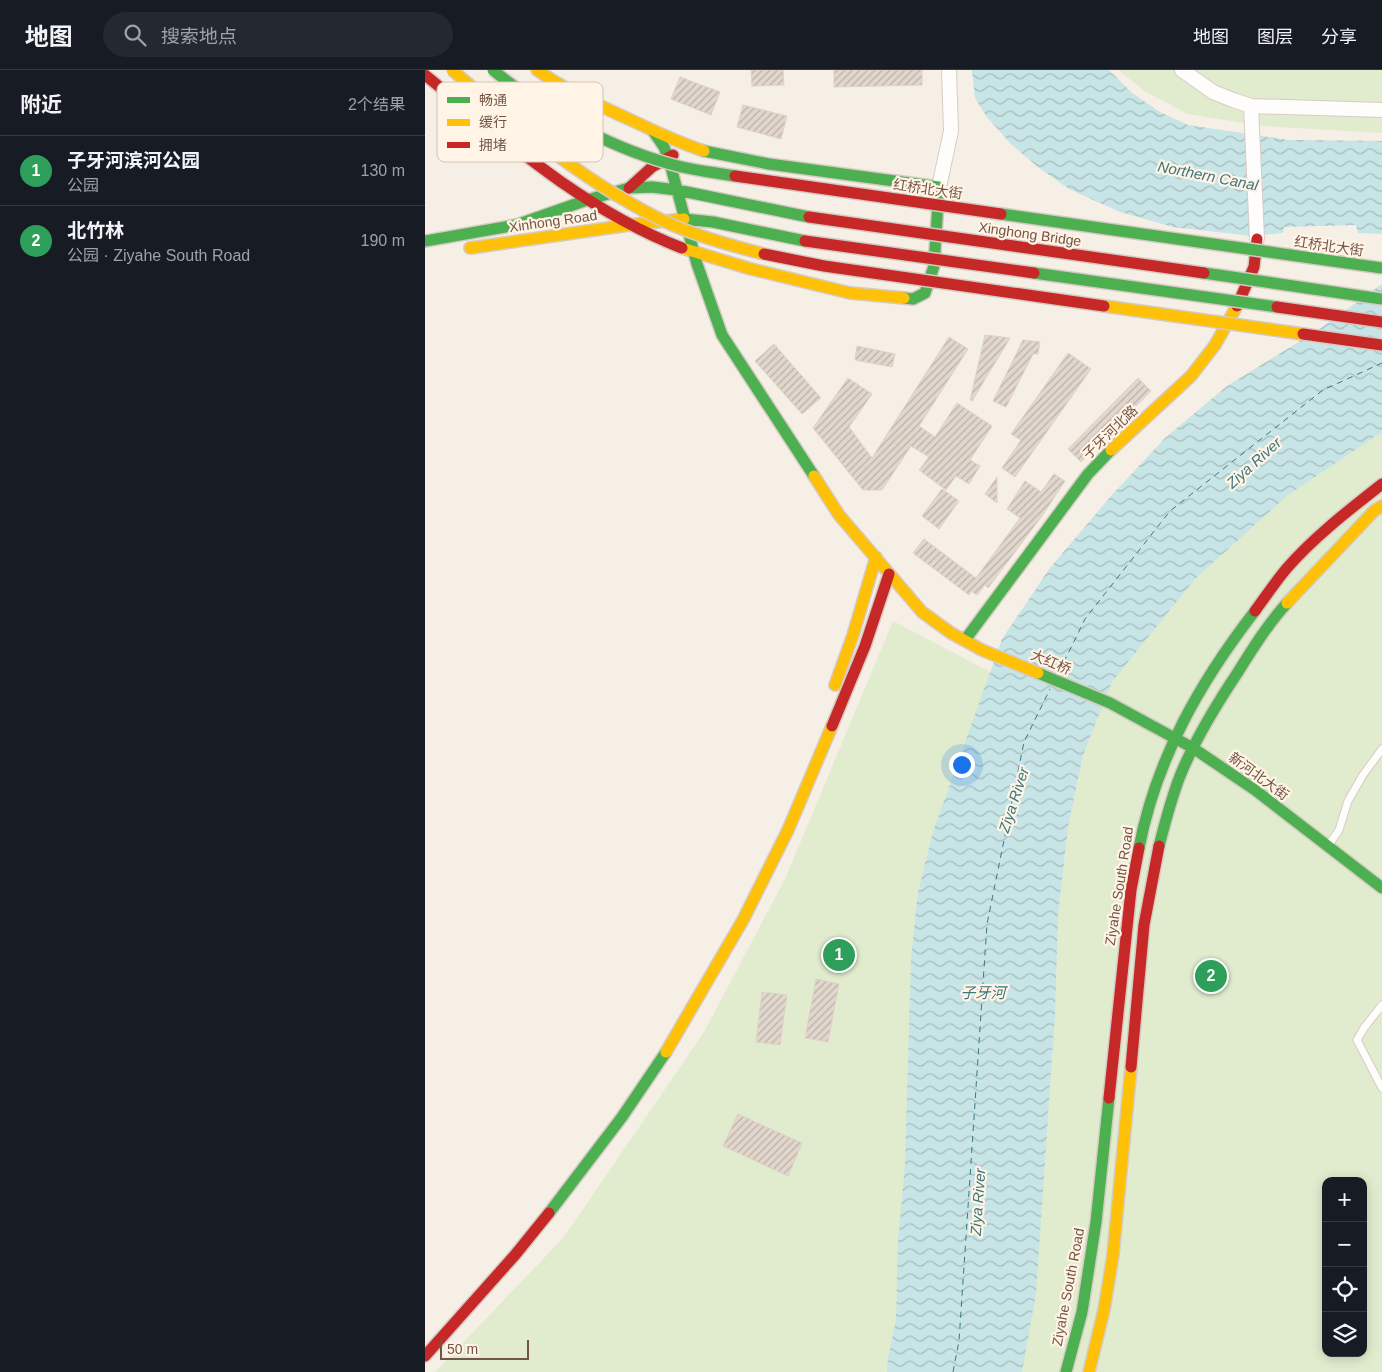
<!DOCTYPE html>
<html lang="zh">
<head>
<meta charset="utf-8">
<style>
  :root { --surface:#171b24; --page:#242831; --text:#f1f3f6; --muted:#9ea1a6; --line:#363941; --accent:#0f766e }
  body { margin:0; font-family:Arial,"Noto Sans SC",sans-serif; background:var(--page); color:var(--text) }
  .controls { position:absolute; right:15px; bottom:15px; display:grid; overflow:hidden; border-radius:10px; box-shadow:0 2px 12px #0003 }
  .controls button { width:45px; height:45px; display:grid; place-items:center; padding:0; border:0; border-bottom:1px solid var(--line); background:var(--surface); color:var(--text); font:25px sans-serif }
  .scale { position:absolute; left:15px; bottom:12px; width:89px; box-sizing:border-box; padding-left:5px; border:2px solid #735546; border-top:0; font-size:14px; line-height:18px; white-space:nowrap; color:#735546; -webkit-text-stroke:4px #fff4e5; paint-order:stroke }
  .you { position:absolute; left:536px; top:694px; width:18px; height:18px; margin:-12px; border:4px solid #fff; border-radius:50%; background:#1a73e8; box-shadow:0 0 0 8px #1a73e833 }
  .badge { display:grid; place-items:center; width:32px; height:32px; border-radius:50%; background:var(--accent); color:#fff; font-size:16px; font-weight:700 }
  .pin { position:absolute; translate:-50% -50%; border:2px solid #fff; box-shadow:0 1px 5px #0006 }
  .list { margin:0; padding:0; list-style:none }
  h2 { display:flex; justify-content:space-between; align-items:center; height:65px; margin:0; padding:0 20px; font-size:21px }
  h2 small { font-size:16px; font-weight:400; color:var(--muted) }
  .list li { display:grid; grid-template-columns:32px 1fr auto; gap:15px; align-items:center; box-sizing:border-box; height:70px; padding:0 20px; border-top:1px solid var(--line) }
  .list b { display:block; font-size:19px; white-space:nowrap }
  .list p { margin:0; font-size:16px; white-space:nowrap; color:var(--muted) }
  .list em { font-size:16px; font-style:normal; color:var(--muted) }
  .icon { flex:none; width:28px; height:28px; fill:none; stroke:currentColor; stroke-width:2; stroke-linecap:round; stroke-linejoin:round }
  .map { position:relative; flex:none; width:957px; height:1302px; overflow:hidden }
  header { display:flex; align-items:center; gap:30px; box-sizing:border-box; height:70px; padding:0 25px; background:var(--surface); border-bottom:1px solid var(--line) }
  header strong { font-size:24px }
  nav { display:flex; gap:28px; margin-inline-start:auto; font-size:18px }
  .search { width:350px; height:45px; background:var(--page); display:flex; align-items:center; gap:12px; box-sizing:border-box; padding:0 18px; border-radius:28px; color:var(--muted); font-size:19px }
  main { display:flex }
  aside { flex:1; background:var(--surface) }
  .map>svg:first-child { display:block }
  .park { fill:#e1eccf; fill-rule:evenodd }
  .water { fill:url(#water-waves) }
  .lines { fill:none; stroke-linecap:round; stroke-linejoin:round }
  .ferry { stroke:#3c7780; stroke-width:1; stroke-dasharray:6 5; stroke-linecap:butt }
  .building { fill:url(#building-hatch); stroke:#dfd2c7 }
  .lane-casing { stroke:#d7ccc3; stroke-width:9 }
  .street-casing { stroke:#d7ccc3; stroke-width:16 }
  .fast-casing { stroke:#d6cbc2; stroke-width:14 }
  .slow-casing { stroke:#d6cbc2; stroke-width:14 }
  .jam-casing { stroke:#d6cbc2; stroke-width:14 }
  .lane { stroke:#fefdfb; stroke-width:7 }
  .street { stroke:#fefdfb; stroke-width:14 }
  .fast { stroke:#4caf50; stroke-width:11 }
  .slow { stroke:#ffc107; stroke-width:11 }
  .jam { stroke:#c62828; stroke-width:11 }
  .fast-bridge-casing { stroke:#d5cac3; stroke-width:14; stroke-linecap:butt }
  .slow-bridge-casing { stroke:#d5cac3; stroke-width:14; stroke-linecap:butt }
  .jam-bridge-casing { stroke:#d5cac3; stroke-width:14; stroke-linecap:butt }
  .fast-bridge { stroke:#4caf50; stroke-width:11 }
  .slow-bridge { stroke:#ffc107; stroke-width:11 }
  .jam-bridge { stroke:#c62828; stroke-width:11 }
  .labels { text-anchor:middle; stroke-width:4.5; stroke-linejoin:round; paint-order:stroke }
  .street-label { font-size:14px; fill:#735546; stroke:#fff4e5 }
  .water-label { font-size:15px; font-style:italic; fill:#3c7780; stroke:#fff4e5 }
  .key { fill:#fff4e5; stroke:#d5c4b5; stroke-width:1 }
  .key-label { font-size:14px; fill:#735546 }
</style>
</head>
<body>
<header>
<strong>地图</strong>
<div class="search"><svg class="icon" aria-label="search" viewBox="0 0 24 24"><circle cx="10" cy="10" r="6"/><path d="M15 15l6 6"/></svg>搜索地点</div>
<nav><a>地图</a><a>图层</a><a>分享</a></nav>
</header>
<main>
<aside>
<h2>附近<small>2个结果</small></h2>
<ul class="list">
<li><span class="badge" style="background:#2e9e5b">1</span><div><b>子牙河滨河公园</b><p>公园</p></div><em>130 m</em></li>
<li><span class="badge" style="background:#2e9e5b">2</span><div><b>北竹林</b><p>公园 · Ziyahe South Road</p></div><em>190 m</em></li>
</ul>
</aside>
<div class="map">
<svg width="957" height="1302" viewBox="0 0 957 1302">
  <defs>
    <pattern id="water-waves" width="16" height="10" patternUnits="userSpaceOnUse" patternTransform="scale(1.25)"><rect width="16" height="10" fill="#c7e4e6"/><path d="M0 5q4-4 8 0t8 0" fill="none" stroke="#a6bcbc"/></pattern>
    <pattern id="building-hatch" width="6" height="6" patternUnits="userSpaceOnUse" patternTransform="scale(1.25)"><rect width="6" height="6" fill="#e2d7cd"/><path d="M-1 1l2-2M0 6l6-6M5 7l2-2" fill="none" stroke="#bcb1a8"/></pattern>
  </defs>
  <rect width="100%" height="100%" fill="#f6efe5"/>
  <!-- park -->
  <path class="park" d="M693 0H957V63L838 56 763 44 721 22Z
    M957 351V1302H572L625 775 684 601 782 479ZM901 1111H938V1283H901Z
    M468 551 577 608 483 1302H10L139 1167 279 962 360 809Z"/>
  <!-- water -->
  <path class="water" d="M547 0H684L707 23 735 42 763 55 864 70 957 71V164L933 163 931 155 859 157 858 163 827 166 748 157 695 142 644 119 614 98 586 74 561 46 550 28Z
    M957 214V362L863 425 770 509 687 612 658 685 643 757 633 845 630 944 611 1224 597 1302H462L463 1288 471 1250 473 1171 480 1095 486 888 493 822 508 762 577 569 625 498 686 426 740 368 802 316 893 260Z"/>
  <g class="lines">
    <!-- ferry -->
    <path class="ferry" d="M634 602 660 549 745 441 898 320 957 293
      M528 1302 534 1271 562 854 599 672 625 619"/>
  </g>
  <!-- building -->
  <path class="building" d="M326 0H358L359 15 327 16Z
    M409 0H497V15L409 17Z
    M255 7 295 22 286 45 246 29Z
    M318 35 362 46 356 69 312 57Z
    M560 265 585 268 547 331 545 330Z
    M524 267 543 279 494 356 510 367 532 333 567 356 545 390 555 396 544 414 531 406 521 420 494 400 504 387 486 376 457 420H438L388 358 423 308 447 324 424 357 447 388Z
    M598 270 615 272 613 284H608L581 337 568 331Z
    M349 274 396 328 377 344 330 291Z
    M432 276 470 284 467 297 430 290Z
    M643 283 666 299 590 407 577 398 596 370 586 364Z
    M713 308 726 321 656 392 643 379Z
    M629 404 640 411 617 446 563 518 560 515 552 525 546 521 544 525 488 483 499 469 551 508 595 448 582 439 600 411 616 422Z
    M572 407V433L560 424Z
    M517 419 534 431 514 459 497 446Z
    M391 909 414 914 403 972 380 968Z
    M337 922 362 925 355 975 331 972Z
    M313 1044 377 1073 363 1106 298 1076Z"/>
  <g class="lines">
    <!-- lane casing -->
    <g class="lane-casing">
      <path id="lane" d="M903 776 914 760 923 731 938 705 957 679
        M957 935 939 958 932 970 957 1018"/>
    </g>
    <!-- street casing -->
    <g class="street-casing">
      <path id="street" d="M757 0 788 22 808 30 826 36 957 40
        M826 36 832 169
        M514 117 526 61 524 0"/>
    </g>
    <!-- fast casing -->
    <g class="fast-casing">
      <path id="fast" d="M228 61 239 77 244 90 272 194 297 265 389 406
        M279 81 344 94 514 117 509 196 500 223 488 229 479 228
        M259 149 288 152 380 171
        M0 171 91 155 162 130 204 118 227 117 252 120 384 147
        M540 570 663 404 686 380
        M613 603 685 633 768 678 830 720 957 818
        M734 776C740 753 746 729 755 706 770 669 791 635 813 602 828 578 843 554 862 533
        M714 778C731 689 775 612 830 541
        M124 1143 197 1047 241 982
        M641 1302 657 1242 671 1152 684 1028"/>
    </g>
    <!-- slow casing -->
    <g class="slow-casing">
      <path id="slow" d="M112 0C142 21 175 36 208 51 231 62 255 73 279 81
        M45 178 204 155 259 149
        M257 178 326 199 425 223 479 228
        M686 380 766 306 790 275 812 236
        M389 406 414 445 497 542 526 563 557 580 613 603
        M862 533 949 441 957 436
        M410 615 428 565 451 487
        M241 982 318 850 363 760 407 656
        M664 1302 679 1240 688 1185 706 997"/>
    </g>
    <!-- jam casing -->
    <g class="jam-casing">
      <path id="jam" d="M0 5C80 70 159 140 257 178
        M204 118 227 97 248 85
        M812 236 829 197 832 169
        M830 541C841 526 851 511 862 498 890 466 924 440 957 414
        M407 656 440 576 464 504
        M706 997 719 855 734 776
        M684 1028 706 820 714 778
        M0 1286 90 1185 124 1143"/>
    </g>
    <!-- lane -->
    <use href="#lane" class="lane"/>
    <!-- street -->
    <use href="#street" class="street"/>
    <!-- fast -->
    <use href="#fast" class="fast"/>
    <!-- slow -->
    <use href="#slow" class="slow"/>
    <!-- jam -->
    <use href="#jam" class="jam"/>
    <!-- fast-bridge casing -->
    <g class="fast-bridge-casing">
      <path id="fast-bridge" d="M68 0C120 43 191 81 257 97 274 101 293 103 310 106
        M576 144 957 198
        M609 203 852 237
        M779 203 957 229"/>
    </g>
    <!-- slow-bridge casing -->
    <g class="slow-bridge-casing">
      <path id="slow-bridge" d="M27 0C95 58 164 116 245 154 275 167 307 176 339 184
        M679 236 878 264"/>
    </g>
    <!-- jam-bridge casing -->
    <g class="jam-bridge-casing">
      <path id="jam-bridge" d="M310 106 576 144
        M384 147 779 203
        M380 171 609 203
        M339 184 399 196 679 236
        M852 237 957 252
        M878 264 957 275"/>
    </g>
    <!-- fast-bridge -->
    <use href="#fast-bridge" class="fast-bridge"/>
    <!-- slow-bridge -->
    <use href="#slow-bridge" class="slow-bridge"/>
    <!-- jam-bridge -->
    <use href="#jam-bridge" class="jam-bridge"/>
  </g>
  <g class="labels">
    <!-- street labels -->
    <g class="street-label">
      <text transform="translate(503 119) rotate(8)" y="5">红桥北大街</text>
      <text transform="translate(128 151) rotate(-8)" y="5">Xinhong Road</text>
      <text transform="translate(605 164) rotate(8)" y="5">Xinghong Bridge</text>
      <text transform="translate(904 176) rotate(8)" y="5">红桥北大街</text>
      <text transform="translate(685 362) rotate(-44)" y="5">子牙河北路</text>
      <text transform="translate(626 592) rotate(23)" y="5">大红桥</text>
      <text transform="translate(834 706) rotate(36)" y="5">新河北大街</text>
      <text transform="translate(694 816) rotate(-81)" y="5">Ziyahe South Road</text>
      <text transform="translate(643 1217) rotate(-79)" y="5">Ziyahe South Road</text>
    </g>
    <!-- water labels -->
    <g class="water-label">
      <text transform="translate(783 106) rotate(11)" y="5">Northern Canal</text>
      <text transform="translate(829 393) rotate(-42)" y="5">Ziya River</text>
      <text transform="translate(589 730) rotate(-72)" y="5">Ziya River</text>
      <text x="558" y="928">子牙河</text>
      <text transform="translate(553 1132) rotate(-86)" y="5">Ziya River</text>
    </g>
  </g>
  <!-- legend -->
  <rect x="12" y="12" width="166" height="80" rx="8" class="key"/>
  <rect x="22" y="27" width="23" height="6" fill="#4caf50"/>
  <rect x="22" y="49" width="23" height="7" fill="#ffc107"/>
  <rect x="22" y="72" width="23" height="6" fill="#c62828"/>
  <g class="key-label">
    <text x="54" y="35">畅通</text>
    <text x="54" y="57">缓行</text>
    <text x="54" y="80">拥堵</text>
  </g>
</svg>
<div class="controls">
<button>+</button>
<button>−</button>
<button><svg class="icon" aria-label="locate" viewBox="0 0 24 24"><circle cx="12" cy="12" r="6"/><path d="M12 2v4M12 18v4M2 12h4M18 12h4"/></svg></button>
<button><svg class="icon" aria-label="layers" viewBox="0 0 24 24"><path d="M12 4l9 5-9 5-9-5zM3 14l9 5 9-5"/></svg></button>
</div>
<div class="scale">50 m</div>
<div class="you"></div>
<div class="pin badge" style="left:414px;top:885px;background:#2e9e5b">1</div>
<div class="pin badge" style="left:786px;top:906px;background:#2e9e5b">2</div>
</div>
</main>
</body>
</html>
